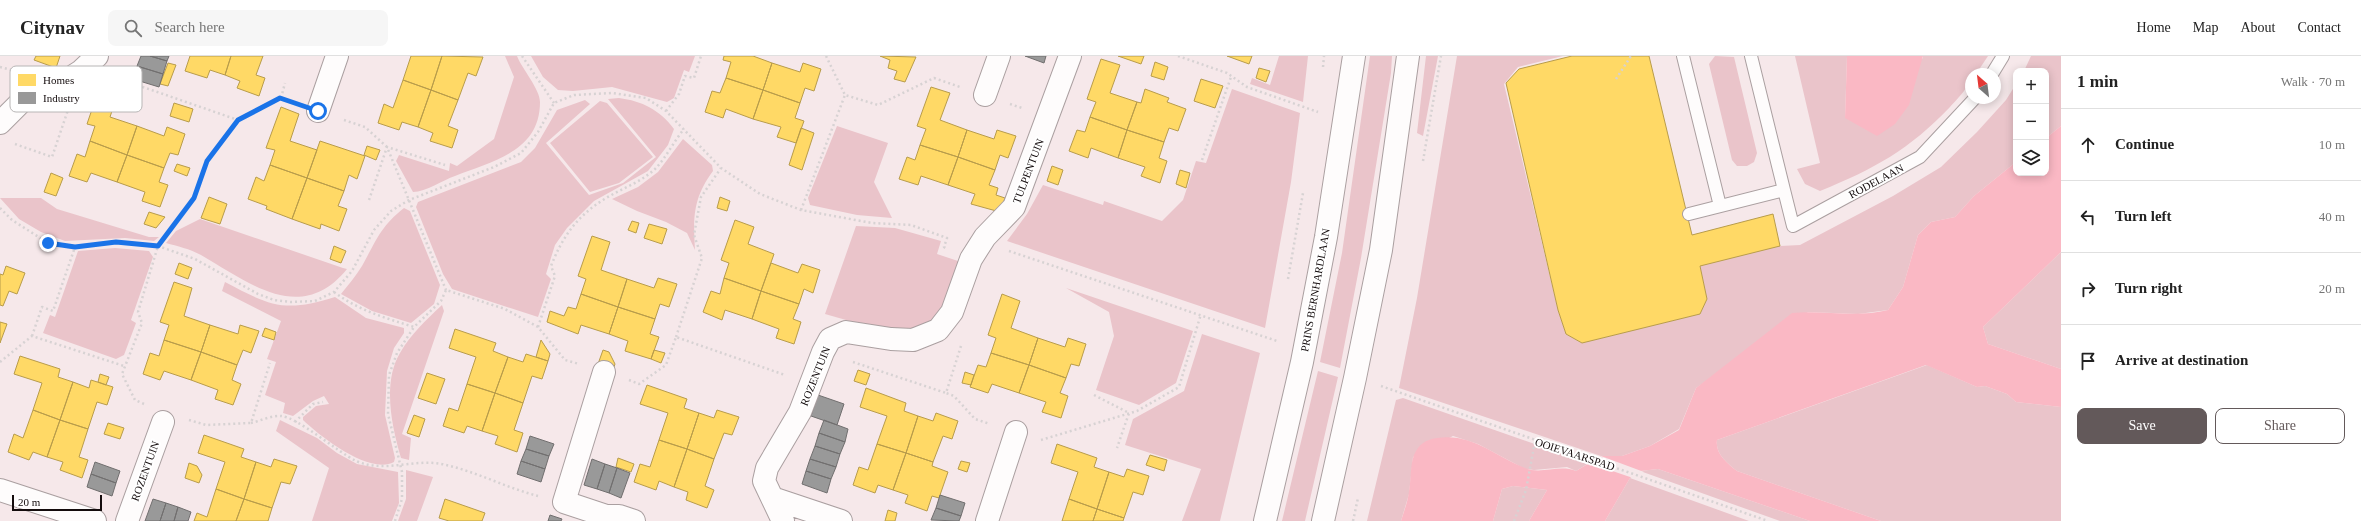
<!DOCTYPE html>
<html lang="en">
<head>
<meta charset="utf-8">
<style>
  :root { --surface:#fff; --page:#f6f6f6; --text:#222; --muted:#767676; --line:#e0e0e0; --accent:#63595a }
  body { margin:0; font-family:Georgia,serif; background:var(--page); color:var(--text) }
  .controls { position:absolute; right:12px; top:12px; display:grid; overflow:hidden; border-radius:8px; box-shadow:0 2px 10px #0003 }
  .controls button { width:36px; height:36px; display:grid; place-items:center; padding:0; border:0; border-bottom:1px solid var(--line); background:var(--surface); color:var(--text); font:20px sans-serif }
  .compass { position:absolute; left:1965px; top:12px; width:36px; height:36px; border-radius:50%; background:var(--surface); box-shadow:0 2px 10px #0003; rotate:332deg }
  .scale { position:absolute; left:12px; bottom:10px; width:90px; box-sizing:border-box; padding-left:4px; border:2px solid #140c0d; border-top:0; font-size:11px; line-height:14px; white-space:nowrap; color:#140c0d; -webkit-text-stroke:3px #fff; paint-order:stroke }
  .stop { position:absolute; width:12px; height:12px; margin:-9px; border:3px solid #1a73e8; border-radius:50%; background:#fff }
  .stop.end { background:#1a73e8; border-color:#fff; box-shadow:0 1px 4px #0008 }
  .list { margin:0; padding:0; list-style:none }
  h2 { display:flex; justify-content:space-between; align-items:center; height:52px; margin:0; padding:0 16px; font-size:17px }
  h2 small { font-size:13px; font-weight:400; color:var(--muted) }
  .list li { display:grid; grid-template-columns:26px 1fr auto; gap:12px; align-items:center; box-sizing:border-box; height:72px; padding:0 16px; border-top:1px solid var(--line) }
  .list b { display:block; font-size:15px; white-space:nowrap }
  .list em { font-size:13px; font-style:normal; color:var(--muted) }
  .actions { display:flex; gap:8px; padding:12px 16px }
  .actions a { flex:1; padding:9px 0; border:1px solid var(--accent); border-radius:8px; text-align:center; font-size:14px; color:var(--accent) }
  .actions .main { background:var(--accent); color:#fff }
  .icon { flex:none; width:22px; height:22px; fill:none; stroke:currentColor; stroke-width:2; stroke-linecap:round; stroke-linejoin:round }
  .map { position:relative; flex:none; width:2061px; height:465px; overflow:hidden }
  header { display:flex; align-items:center; gap:24px; box-sizing:border-box; height:56px; padding:0 20px; background:var(--surface); border-bottom:1px solid var(--line) }
  header strong { font-size:19px }
  nav { display:flex; gap:22px; margin-inline-start:auto; font-size:14px }
  .search { width:280px; height:36px; background:var(--page); display:flex; align-items:center; gap:10px; box-sizing:border-box; padding:0 14px; border-radius:8px; color:var(--muted); font-size:15px }
  main { display:flex }
  aside { flex:1; background:var(--surface) }
  .map>svg:first-child { display:block }
  .green { fill:#eac4ca }
  .water { fill:#fab8c4 }
  .pier { fill:#f6e8ea }
  .homes { fill:#ffd966; stroke:#b89c4b }
  .industry { fill:#999; stroke:#716f6f }
  .lines { fill:none; stroke-linecap:round; stroke-linejoin:round }
  .lane-casing { stroke:#aa9fa0; stroke-width:14 }
  .street-casing { stroke:#aa9fa0; stroke-width:24 }
  .secondary-casing { stroke:#aa9fa0; stroke-width:24 }
  .path { stroke:#d7d2d3; stroke-width:2.5; stroke-dasharray:2 3; stroke-linecap:butt }
  .lane { stroke:#fefcfc; stroke-width:12 }
  .street { stroke:#fefcfc; stroke-width:22 }
  .secondary { stroke:#fefcfc; stroke-width:22 }
  .route { stroke:#1a73e8; stroke-width:5 }
  .labels { text-anchor:middle; stroke-width:4; stroke-linejoin:round; paint-order:stroke }
  .street-label { font-size:11px; fill:#140c0d; stroke:#fff }
  .key { fill:#fff; stroke:#b8b6b6; stroke-width:1 }
  .key-label { font-size:11px; fill:#140c0d }
</style>
</head>
<body>
<header>
<strong>Citynav</strong>
<div class="search"><svg class="icon" aria-label="search" viewBox="0 0 24 24"><circle cx="10" cy="10" r="6"/><path d="M15 15l6 6"/></svg>Search here</div>
<nav><a>Home</a><a>Map</a><a>About</a><a>Contact</a></nav>
</header>
<main>
<div class="map">
<svg width="2061" height="465" viewBox="0 0 2061 465">
  <rect width="100%" height="100%" fill="#f6e8ea"/>
  <!-- green -->
  <path class="green" d="M505 0H517C522 13 540 33 540 46 540 96 492 105 455 120 443 124 426 136 413 136L396 105 399 99 449 115 450 107 457 110 494 83 514 21Z
    M531 0H695L689 16 684 14 674 42 667 46 612 31 573 35 558 34 543 21Z
    M1279 0H1308L1303 46 1250 28 1252 22 1270 29Z
    M1370 0H1392L1391 17 1361 202 1340 312 1320 306 1342 197Z
    M1426 0H1438L1423 80 1417 77Z
    M1457 0H1563L1518 11 1504 28 1558 254 1566 278 1582 287 1700 258 1707 243 1700 210 1780 190 1800 189 1893 140 1941 111 1977 76 2006 44 2016 28V106L1974 140 1955 161 1931 166 1918 179 1903 231 1888 254 1858 258 1808 256 1696 332 1679 373 1650 390 1622 400H1601L1399 332 1417 242Z
    M1715 0 1734 1 1757 97 1754 106 1747 110H1737L1732 104 1709 8Z
    M1795 0H1847L1845 62 1923 2V0H1988L1976 18H1971C1971 30 1958 42 1950 51 1909 94 1874 113 1820 135L1805 128 1797 113 1820 107Z
    M2031 0H2061V70L2046 82V15H2024Z
    M1232 33 1300 57 1291 126 1265 272 1007 185 1027 158 1043 129 1103 149 1104 145 1162 165 1183 144 1196 105 1206 107Z
    M619 42C642 45 660 54 674 73L668 89 648 115 594 145 567 172 555 189 546 218 551 223 538 261 452 233 443 218 416 151 418 146 521 106 535 92 557 54 585 44 590 48 546 87 589 139 623 127 656 101 608 43Z
    M600 45 607 47 653 101 619 127 590 136 550 87Z
    M837 70 888 87 874 126 892 162 857 159 810 149 808 142Z
    M683 83 712 109 713 115C693 142 693 161 695 194L687 177 666 166 637 155 612 143 638 131 658 116Z
    M0 142H41L57 153 149 181H159L154 185 125 182 65 185 41 176 19 163Z
    M404 152 410 155 440 229 434 248 411 267 372 255 341 238C348 229 356 220 362 210 376 185 380 171 404 152Z
    M200 163 343 212 347 213C301 270 248 226 201 199 190 193 177 190 166 187L176 175Z
    M856 170 895 172 941 185 937 198 961 206 939 262 912 275 874 272 825 258Z
    M115 192 149 195 153 201 131 264 136 267 124 299 116 303 43 277 50 259 55 261 78 195Z
    M2061 196V313L1988 288 1983 271Z
    M225 226C270 250 285 257 335 241L366 262 404 272V277L394 292 387 315 385 359 395 402 394 406C369 419 321 381 303 364V361L316 350 329 348 324 340 313 345 293 360 283 357 285 347 265 339 276 306 267 303 281 265 222 235Z
    M1066 232 1193 275 1176 327 1139 349 1096 334 1114 280 1109 256Z
    M442 249 444 255 402 378 411 382 409 404 401 402C392 371 382 327 400 297 411 278 426 264 442 249Z
    M1202 278 1260 297 1220 465H1182L1201 413 1125 389 1133 363 1184 335Z
    M1927 309 1977 331 1985 330 2007 338 2016 346 2061 351V465H1881L1737 415C1727 407 1715 398 1717 384Z
    M1318 315 1338 321 1305 465H1282Z
    M1403 342 1589 407 1576 415 1567 411 1534 414 1525 413 1478 388 1453 380 1413 401 1409 438 1401 465H1367L1396 344Z
    M280 364 317 382 337 397 357 408 398 416 399 447 392 465H312L329 412 276 375Z
    M1658 413 1810 465H1780L1640 415Z
    M406 414 433 421 417 465H398L406 443Z
    M1630 422 1749 465H1605Z
    M1513 430 1547 434 1529 465H1493L1502 433Z"/>
  <!-- water -->
  <path class="water" d="M1847 0H1923L1909 49 1895 68 1877 80 1845 62Z
    M2061 70V196L1983 271 1988 288 2061 313V351L2016 346 2007 338 1985 330 1977 331 1926 309 1717 384C1715 398 1727 407 1737 415L1881 465H1810L1658 413 1640 415 1630 422 1605 465H1529L1547 434 1513 430 1502 433 1493 465H1401C1404 455 1408 445 1409 435 1411 425 1410 409 1414 399 1419 388 1425 384 1437 382 1473 377 1494 400 1525 412 1541 419 1559 408 1576 415L1601 400H1622L1650 390 1679 374 1696 332 1792 257C1824 254 1856 262 1888 254L1903 231 1918 179 1931 166 1955 161 1974 140 2016 106V117H2046V82Z"/>
  <!-- pier -->
  <path class="pier" d="M1601 400 1644 416 1633 422 1589 407Z"/>
  <!-- homes -->
  <path class="homes" d="M36 0H60L56 12 34 4Z
    M190 0H231L225 19 210 14 207 22 185 15Z
    M231 0H263L256 19 265 22 259 40 237 32 240 25 225 19Z
    M411 0H442L431 34 403 24Z
    M442 0 483 1 476 20 468 17 458 44 431 34Z
    M724 0H753L772 7 763 34 726 22 731 6 723 4Z
    M880 0 916 1 905 26 894 23 897 15 888 12 890 4Z
    M1118 0H1144L1141 8Z
    M1227 0H1252L1249 8Z
    M1572 0H1649L1692 179 1773 158 1780 190 1700 210 1707 243 1700 258 1582 287 1566 278 1558 254 1506 27 1519 13Z
    M1101 3 1120 9 1110 37 1137 46 1127 74 1090 61 1096 46 1087 43Z
    M1155 6 1168 11 1164 24 1151 20Z
    M168 7 176 9 168 30 160 28Z
    M772 7 800 16 803 7 821 13 814 35 805 32 800 47 763 34Z
    M1259 12 1270 15 1266 26 1256 22Z
    M726 22 763 34 753 63 726 53 723 62 705 56 712 35 720 37Z
    M1201 23 1223 30 1215 52 1194 45Z
    M403 24 431 34 418 71 402 66 399 74 378 67 384 48 393 52Z
    M101 27 119 34 110 61 137 70 127 99 90 85 95 70 87 68Z
    M931 31 950 37 940 64 967 74 958 101 920 89 926 73 917 70Z
    M1145 33 1169 42 1167 46 1186 53 1178 75 1169 72 1164 86 1127 74 1137 46 1141 47Z
    M431 34 458 44 448 70 458 74 452 92 430 85 433 77 418 71Z
    M763 34 800 47 795 62 804 65 796 87 777 81 781 71 753 63Z
    M174 47 193 53 189 66 170 60Z
    M281 51 299 58 290 85 317 94 307 122 270 109 275 94 266 92Z
    M1090 61 1127 74 1118 102 1091 92 1088 102 1069 95 1077 74 1085 76Z
    M137 70 164 80 167 71 185 78 178 99 170 97 164 112 127 99Z
    M801 72 814 77 802 114 789 109Z
    M967 74 994 83 997 74 1016 80 1008 102 1000 99 995 114 958 101Z
    M1127 74 1164 86 1159 102 1167 105 1160 127 1141 120 1145 111 1118 102Z
    M90 85 127 99 117 126 91 117 87 126 69 120 77 98 85 101Z
    M320 85 365 100 357 123 349 119 344 135 307 122Z
    M920 89 958 101 948 129 921 120 918 129 899 123 907 101 915 104Z
    M367 90 380 94 376 104 364 99Z
    M127 99 164 112 159 126 168 129 160 151 142 145 145 136 117 126Z
    M958 101 995 114 989 129 998 132 996 139 1005 142 1000 156 971 148 975 138 948 129Z
    M177 108 190 112 187 120 174 115Z
    M270 109 307 122 292 163 266 153 267 150 248 143 256 121 264 125Z
    M1052 110 1063 114 1058 129 1047 125Z
    M1180 114 1190 117 1186 132 1176 128Z
    M51 117 63 122 56 140 44 136Z
    M307 122 344 135 338 150 347 153 339 175 321 168 320 173 292 163Z
    M209 141 227 148 220 168 201 162Z
    M720 141 730 145 727 155 717 152Z
    M149 156 165 161 156 172 144 168Z
    M735 164 754 171 748 188 774 198 761 235 724 222 729 207 721 204Z
    M632 165 639 167 636 177 628 174Z
    M649 168 667 173 662 188 644 182Z
    M592 180 610 186 601 214 627 223 618 251 581 238 586 223 578 220Z
    M334 190 346 195 341 207 330 203Z
    M179 207 192 212 188 223 175 218Z
    M771 207 798 217 802 208 820 214 813 237 804 233 799 248 761 235Z
    M6 210 25 217 17 238 9 235 3 250 0 249V218L3 219Z
    M658 222 677 228 669 251 660 248 655 263 618 251 627 223 654 232Z
    M724 222 761 235 752 263 725 254 722 264 703 256 711 235 720 238Z
    M174 226 192 232 184 260 210 269 201 296 164 284 169 269 160 266Z
    M761 235 799 248 793 263 801 266 794 288 776 282 779 273 752 263Z
    M581 238 618 251 609 278 581 269 578 278 547 266 550 255 564 260 568 251 576 253Z
    M1002 238 1020 245 1011 272 1038 282 1029 309 991 297 996 282 988 279Z
    M618 251 655 263 650 278 659 281 651 303 625 295 628 285 609 278Z
    M0 266 7 268 0 287Z
    M210 269 238 278 240 269 259 275 251 297 243 294 237 309 201 296Z
    M265 272 276 276 274 284 262 280Z
    M455 273 496 287 493 295 508 301 495 337 467 328 476 301 449 292Z
    M1038 282 1065 291 1068 282 1086 288 1079 310 1071 308 1066 322 1029 309Z
    M164 284 201 296 191 324 164 315 160 324 143 318 150 297 159 300Z
    M541 284 550 298 548 305 536 301Z
    M603 294 609 296 615 308 613 314 598 308Z
    M654 294 665 297 661 307 651 303Z
    M201 296 237 309 232 324 241 328 233 349 215 343 218 334 191 324Z
    M991 297 1029 309 1019 337 992 328 988 337 970 331 978 309 986 311Z
    M526 298 548 305 542 323 532 320 523 347 495 337 508 301 523 306Z
    M20 300 60 313 58 321 73 326 60 364 33 354 42 327 14 318Z
    M1029 309 1066 322 1060 337 1068 340 1061 362 1042 356 1046 346 1019 337Z
    M858 314 870 318 866 329 854 325Z
    M965 316 974 319 971 329 962 327Z
    M427 317 445 323 436 348 418 342Z
    M100 318 109 321 106 329 98 326Z
    M91 324 113 331 107 349 97 346 88 373 60 364 73 326 89 332Z
    M467 328 495 337 482 375 467 370 464 377 443 370 449 352 458 355Z
    M647 329 687 343 684 352 699 357 687 393 659 384 668 357 640 348Z
    M866 332 906 347 904 355 918 360 906 397 877 388 887 360 860 351Z
    M495 337 523 347 514 374 523 377 517 396 495 388 498 380 482 375Z
    M33 354 60 364 47 401 33 396 29 404 8 396 14 378 23 382Z
    M717 354 739 361 732 379 724 377 714 403 687 393 699 357 714 362Z
    M936 357 958 365 952 383 943 380 933 406 906 397 918 360 933 365Z
    M414 359 425 363 419 381 407 377Z
    M60 364 88 373 79 401 88 404 82 422 60 414 63 406 47 401Z
    M108 367 124 372 120 383 104 378Z
    M204 379 244 393 241 401 256 406 244 443 216 433 225 406 198 397Z
    M659 384 687 393 674 431 659 425 656 434 634 426 640 408 650 411Z
    M877 388 906 397 893 434 878 429 875 437 853 429 859 411 868 414Z
    M1057 388 1097 402 1094 411 1109 416 1097 453 1069 443 1078 416 1051 407Z
    M687 393 714 403 705 430 714 434 707 452 686 444 688 436 674 431Z
    M906 397 933 406 932 410 948 416 939 442 932 440 927 455 905 447 908 439 893 434Z
    M1150 399 1167 404 1164 415 1146 409Z
    M618 402 634 408 631 416 616 411Z
    M274 403 297 410 290 428 281 426 272 452 244 443 256 406 271 411Z
    M961 405 970 407 967 416 958 413Z
    M189 407 197 410 202 419 199 427 185 422Z
    M1127 413 1149 420 1143 439 1133 436 1124 462 1097 453 1109 416 1124 421Z
    M216 433 244 443 236 465H194L197 457 207 461Z
    M244 443 272 452 268 465H236Z
    M445 443 485 457 482 465H449L439 462Z
    M1069 443 1097 453 1093 465H1062Z
    M1097 453 1124 462 1123 465H1093Z
    M888 454 897 457 895 465H885Z"/>
  <!-- industry -->
  <path class="industry" d="M141 0H150L167 5 163 18 137 10Z
    M150 0H169L167 5Z
    M1025 0H1046L1044 7Z
    M137 10 163 18 159 31 133 23Z
    M818 339 844 348 837 369 811 360Z
    M824 364 848 373 845 386 819 377Z
    M819 377 845 386 840 398 815 390Z
    M530 380 554 388 549 400 526 393Z
    M815 390 840 398 836 411 810 403Z
    M526 393 549 400 545 413 521 405Z
    M592 403 605 408 597 433 584 429Z
    M810 403 836 411 831 423 806 415Z
    M521 405 545 413 541 426 517 418Z
    M95 406 120 415 116 427 91 418Z
    M605 408 617 412 609 437 597 433Z
    M617 412 630 417 621 442 609 437Z
    M806 415 831 423 827 437 802 428Z
    M91 418 116 427 112 440 87 431Z
    M940 439 965 447 961 460 936 452Z
    M153 443 166 447 160 465H145Z
    M166 447 178 451 174 465H160Z
    M178 451 191 456 188 465H174Z
    M936 452 961 460 959 465 931 464Z
    M550 459 562 463 561 465H548Z"/>
  <g class="lines">
    <!-- lane casing -->
    <g class="lane-casing">
      <path id="lane" d="M1683 0 1720 150
        M1751 0 1784 134
        M1992 18 2003 0
        M1689 158 1784 134 1793 170 1920 101 1975 42"/>
    </g>
    <!-- street casing -->
    <g class="street-casing">
      <path id="street" d="M985 39 999 0
        M318 55 337 0
        M0 67 22 45 59 29 81 15 97 0
        M604 316 564 446 606 460H619L634 465
        M0 434 95 465
        M772 442 841 465
        M127 465 163 366
        M783 465 764 425 767 412 800 356 823 296 830 283 846 276 891 283 913 284 938 274 952 256 971 203 985 181 1014 151 1070 0
        M987 465 1016 376"/>
    </g>
    <!-- secondary casing -->
    <g class="secondary-casing">
      <path id="secondary" d="M1265 465 1302 306 1326 181 1354 0
        M1323 465 1355 322 1381 194 1408 0"/>
    </g>
    <!-- path -->
    <path class="path" d="M522 0 554 47
      M826 0 845 39 878 49 934 22 960 31
      M1178 0 1227 17 1247 31 1318 56
      M0 11 19 16
      M1323 11 1324 0
      M114 21 238 64
      M1616 23 1631 0
      M281 42 285 27
      M1010 48 1022 52
      M666 55 679 38 685 20 694 22 701 0
      M344 64 365 71 387 91 446 234
      M15 88 52 101 68 54
      M1202 104 1231 21
      M1423 105 1441 0
      M369 144 387 91 445 109
      M0 152 12 164 48 187 75 191 116 186 158 190 195 203 258 238 274 244 291 246 315 245 334 236 352 215 374 174 391 155 409 144 494 111 521 97 538 76 554 47 574 39 612 37 646 42 666 55 721 112 760 138 801 154 872 167 911 169 947 182 944 191 947 193
      M801 154 845 39
      M1009 195 1277 285
      M1288 223 1303 137
      M334 236C358 254 385 262 414 271L441 245 446 234 505 253 538 271 565 304 579 308
      M538 271 555 220 551 210C562 182 576 161 603 144 620 133 640 127 655 113 666 102 674 85 684 73
      M32 280 42 251 53 255 75 191
      M676 281 702 202 694 179 701 141 721 112
      M961 290 946 337 954 340 975 363 990 368
      M0 306 32 280 124 310
      M853 306 946 337
      M629 324 639 328 666 309 676 281 785 319
      M1381 330 1768 465
      M1094 339 1129 357 1117 392
      M144 348 135 344 122 318 142 267 138 256 158 190 194 142 207 105 238 64 281 42 294 47
      M189 364 206 369 251 367 270 307
      M295 366 313 348 323 346
      M251 367C260 365 272 359 281 360 297 361 338 396 356 405 386 418 416 401 446 409 477 416 507 432 538 440
      M1041 384 1137 355 1179 331 1201 258
      M395 465 402 443V416L388 358 389 319 397 297 414 271
      M1353 465 1358 442
      M1514 465 1526 434 1535 385"/>
    <!-- lane -->
    <use href="#lane" class="lane"/>
    <!-- street -->
    <use href="#street" class="street"/>
    <!-- secondary -->
    <use href="#secondary" class="secondary"/>
  </g>
  <g class="lines">
    <!-- route -->
    <path class="route" d="M48 187 75 191 116 186 158 190 194 142 207 105 238 64 280 42 318 55"/>
  </g>
  <g class="labels">
    <!-- street labels -->
    <g class="street-label">
      <text transform="translate(1028 115) rotate(-69)" y="4">TULPENTUIN</text>
      <text transform="translate(1876 125) rotate(-28)" y="4">RODELAAN</text>
      <text transform="translate(1315 234) rotate(-80)" y="4">PRINS BERNHARDLAAN</text>
      <text transform="translate(815 320) rotate(-68)" y="4">ROZENTUIN</text>
      <text transform="translate(1575 398) rotate(18)" y="4">OOIEVAARSPAD</text>
      <text transform="translate(145 415) rotate(-70)" y="4">ROZENTUIN</text>
    </g>
  </g>
  <!-- legend -->
  <rect x="10" y="10" width="132" height="46" rx="6" class="key"/>
  <rect x="18" y="18" width="18" height="12" fill="#ffd966"/>
  <rect x="18" y="36" width="18" height="12" fill="#999"/>
  <g class="key-label">
    <text x="43" y="28">Homes</text>
    <text x="43" y="46">Industry</text>
  </g>
</svg>
<div class="controls">
<button>+</button>
<button>−</button>
<button><svg class="icon" aria-label="layers" viewBox="0 0 24 24"><path d="M12 4l9 5-9 5-9-5zM3 14l9 5 9-5"/></svg></button>
</div>
<svg class="compass" viewBox="-18 -18 36 36"><path d="M0-13l5 13h-10z" fill="#e53935"/><path d="M0 13l5-13h-10z" fill="#767676"/></svg>
<div class="scale">20 m</div>
<div class="stop" style="left:318px;top:55px"></div>
<div class="stop end" style="left:48px;top:187px"></div>
</div>
<aside>
<h2>1 min<small>Walk · 70 m</small></h2>
<ul class="list">
<li><svg class="icon" aria-label="ahead" viewBox="0 0 24 24"><path d="M12 20V5M6 11l6-6 6 6"/></svg><div><b>Continue</b></div><em>10 m</em></li>
<li><svg class="icon" aria-label="left" viewBox="0 0 24 24"><path d="M17 20v-9H6M10 6l-5 5 5 5"/></svg><div><b>Turn left</b></div><em>40 m</em></li>
<li><svg class="icon" aria-label="right" viewBox="0 0 24 24"><path d="M7 20v-9h11M14 6l5 5-5 5"/></svg><div><b>Turn right</b></div><em>20 m</em></li>
<li><svg class="icon" aria-label="arrive" viewBox="0 0 24 24"><path d="M6 21V4h12l-3 4 3 4H6"/></svg><div><b>Arrive at destination</b></div></li>
</ul>
<div class="actions"><a class="main">Save</a><a>Share</a></div>
</aside>
</main>
</body>
</html>
